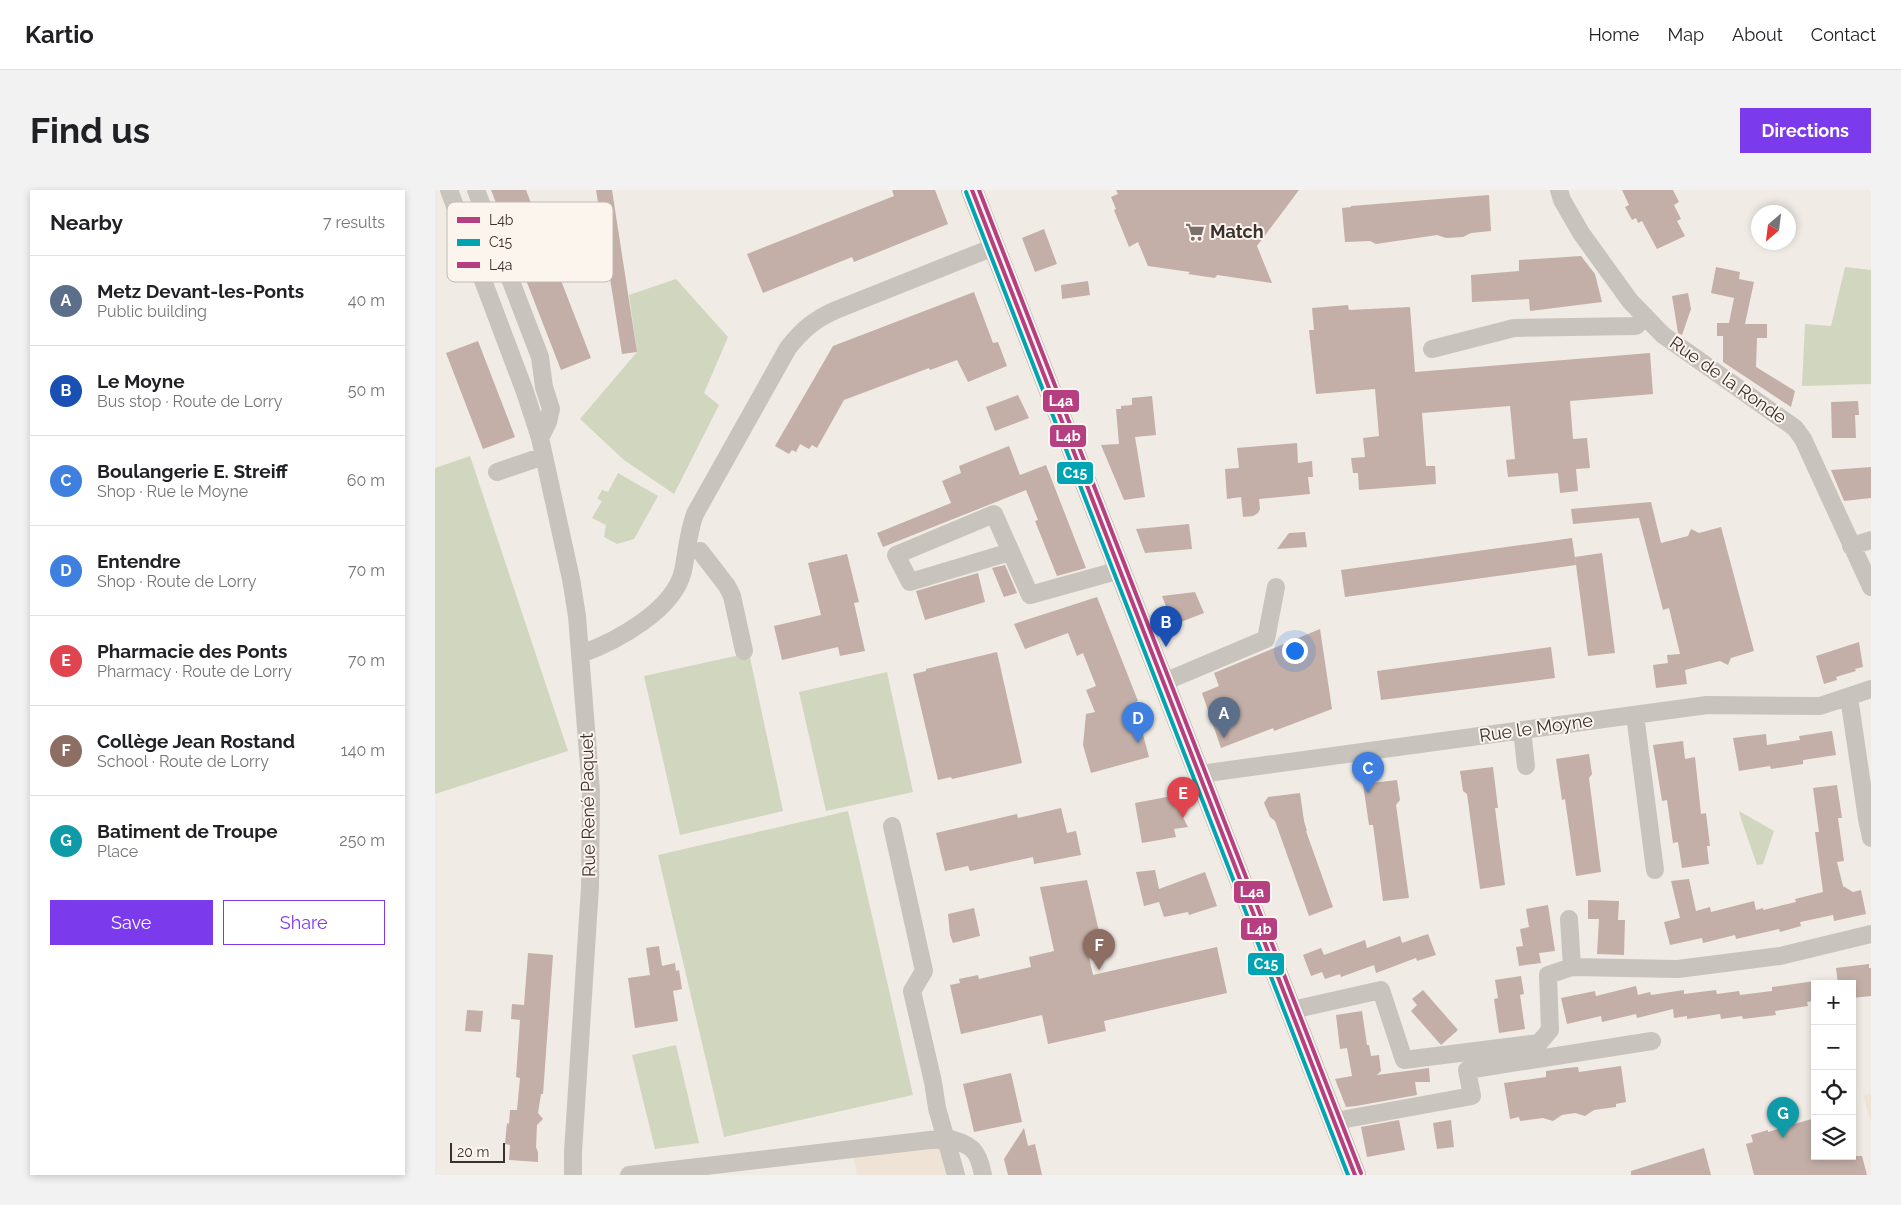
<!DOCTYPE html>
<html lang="en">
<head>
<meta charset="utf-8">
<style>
  :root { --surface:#fff; --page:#f2f2f2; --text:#202124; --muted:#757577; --line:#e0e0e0; --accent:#7c3aed }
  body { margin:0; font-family:Raleway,sans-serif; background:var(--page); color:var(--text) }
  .controls { position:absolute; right:15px; bottom:15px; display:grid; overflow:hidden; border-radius:0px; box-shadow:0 2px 8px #0003 }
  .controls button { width:45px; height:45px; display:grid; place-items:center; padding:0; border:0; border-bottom:1px solid var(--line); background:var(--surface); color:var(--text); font:25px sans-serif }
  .compass { position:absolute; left:1316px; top:15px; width:45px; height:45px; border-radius:50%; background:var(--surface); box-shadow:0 2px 8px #0003; rotate:208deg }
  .scale { position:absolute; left:15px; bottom:12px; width:55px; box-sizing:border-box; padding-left:5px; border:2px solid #3b302b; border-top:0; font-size:14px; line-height:18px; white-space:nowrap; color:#3b302b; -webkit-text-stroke:4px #fbf5ee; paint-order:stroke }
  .you { position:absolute; left:859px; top:460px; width:18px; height:18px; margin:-12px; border:4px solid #fff; border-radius:50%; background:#1a73e8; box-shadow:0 0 0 8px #1a73e833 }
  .badge { display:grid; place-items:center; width:32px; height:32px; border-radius:50%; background:var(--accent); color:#fff; font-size:16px; font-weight:700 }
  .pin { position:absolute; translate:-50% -41px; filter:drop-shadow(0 1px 2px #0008) }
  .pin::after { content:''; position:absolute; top:26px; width:18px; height:15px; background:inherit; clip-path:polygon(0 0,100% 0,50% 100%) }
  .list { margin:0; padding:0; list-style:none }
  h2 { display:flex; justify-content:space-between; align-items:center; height:65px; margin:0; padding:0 20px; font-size:21px }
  h2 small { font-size:16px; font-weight:400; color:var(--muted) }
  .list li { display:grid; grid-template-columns:32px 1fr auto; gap:15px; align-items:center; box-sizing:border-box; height:90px; padding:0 20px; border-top:1px solid var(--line) }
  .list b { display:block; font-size:19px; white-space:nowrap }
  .list p { margin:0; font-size:16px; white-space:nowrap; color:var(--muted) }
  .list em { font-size:16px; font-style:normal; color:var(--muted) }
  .actions { display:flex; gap:10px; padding:15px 20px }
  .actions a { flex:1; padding:11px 0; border:1px solid var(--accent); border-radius:0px; text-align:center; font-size:18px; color:var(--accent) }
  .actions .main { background:var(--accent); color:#fff }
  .icon { flex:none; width:28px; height:28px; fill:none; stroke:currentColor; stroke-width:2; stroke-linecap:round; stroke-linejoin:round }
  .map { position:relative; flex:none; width:1436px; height:985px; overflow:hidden; border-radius:0px }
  header { display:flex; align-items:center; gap:30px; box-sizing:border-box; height:70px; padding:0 25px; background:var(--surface); border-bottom:1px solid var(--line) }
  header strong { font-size:24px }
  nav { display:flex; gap:28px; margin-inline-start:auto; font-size:18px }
  .intro { display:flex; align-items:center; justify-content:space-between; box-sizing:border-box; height:120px; padding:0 30px }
  h1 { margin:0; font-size:35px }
  .button { padding:12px 22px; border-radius:0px; background:var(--accent); color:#fff; font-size:18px; font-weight:700 }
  main { display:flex; gap:30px; padding:0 30px }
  aside { flex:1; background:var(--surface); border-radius:0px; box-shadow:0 2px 8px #0003 }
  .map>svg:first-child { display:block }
  .green { fill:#d1d6bf }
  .plaza { fill:#eee3d5 }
  .building { fill:#c3afa7 }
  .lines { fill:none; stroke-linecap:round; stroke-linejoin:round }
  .minor { stroke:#c9c3be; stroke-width:18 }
  .major { stroke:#b8b1ad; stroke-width:22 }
  .bus-1-casing { stroke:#fbf5ee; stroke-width:8 }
  .bus-2-casing { stroke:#fbf5ee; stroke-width:8 }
  .bus-3-casing { stroke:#fbf5ee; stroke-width:8 }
  .bus-1 { stroke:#b63f82; stroke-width:4 }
  .bus-2 { stroke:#00a4b2; stroke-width:4 }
  .bus-3 { stroke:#b63f82; stroke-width:4 }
  .labels { text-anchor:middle; stroke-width:4; stroke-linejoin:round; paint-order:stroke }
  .poi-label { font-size:18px; font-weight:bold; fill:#3b302b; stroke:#fbf5ee; text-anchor:start }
  .street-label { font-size:18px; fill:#3b302b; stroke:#fbf5ee }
  .key { fill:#fbf5ee; stroke:#c1bab4; stroke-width:1 }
  .key-label { font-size:14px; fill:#3b302b }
  .line-badge { stroke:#fbf5ee; stroke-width:2 }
  .badge-label { font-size:14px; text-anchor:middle; font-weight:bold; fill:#fff }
</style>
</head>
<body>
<header>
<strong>Kartio</strong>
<nav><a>Home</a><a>Map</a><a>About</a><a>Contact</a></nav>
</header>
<div class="intro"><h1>Find us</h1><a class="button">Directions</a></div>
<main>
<aside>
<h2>Nearby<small>7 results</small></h2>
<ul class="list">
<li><span class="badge" style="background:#5c6f8a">A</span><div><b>Metz Devant-les-Ponts</b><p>Public building</p></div><em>40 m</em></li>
<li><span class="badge" style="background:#1a4fb4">B</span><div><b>Le Moyne</b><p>Bus stop · Route de Lorry</p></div><em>50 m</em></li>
<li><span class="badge" style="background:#3f7fe0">C</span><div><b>Boulangerie E. Streiff</b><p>Shop · Rue le Moyne</p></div><em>60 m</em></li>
<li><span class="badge" style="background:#3f7fe0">D</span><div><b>Entendre</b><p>Shop · Route de Lorry</p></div><em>70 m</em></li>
<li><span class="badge" style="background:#e0444e">E</span><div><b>Pharmacie des Ponts</b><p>Pharmacy · Route de Lorry</p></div><em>70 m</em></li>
<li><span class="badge" style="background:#8d6e63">F</span><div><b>Collège Jean Rostand</b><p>School · Route de Lorry</p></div><em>140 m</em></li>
<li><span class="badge" style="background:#0f9aa8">G</span><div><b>Batiment de Troupe</b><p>Place</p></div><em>250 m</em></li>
</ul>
<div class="actions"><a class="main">Save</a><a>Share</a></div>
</aside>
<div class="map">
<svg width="1436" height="985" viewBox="0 0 1436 985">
  <rect width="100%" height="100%" fill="#f0ebe5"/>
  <!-- green -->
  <path class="green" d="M1410 77 1436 80V194L1367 196 1370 134 1396 136Z
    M241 89 293 147 269 203 284 215 239 304 189 270 145 229 202 162 194 105Z
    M35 266 133 561 0 604V278Z
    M183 283 223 306 199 349 182 354 169 347 171 335 157 328 167 311 162 309 167 300 173 302Z
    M314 463 348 621 245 645 209 486Z
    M452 482 478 602 391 621 364 502Z
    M413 621 478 905 289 947 223 665Z
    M1304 621 1339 641 1328 674 1322 675 1306 629Z
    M241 855 264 953 220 959 197 865Z"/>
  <!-- plaza -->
  <path class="plaza" d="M1436 904V933L1428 905Z
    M512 948 521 985H422L417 959Z"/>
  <!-- building -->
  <path class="building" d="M56 0H91L156 168 126 180Z
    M161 0H177L202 162 187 164Z
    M457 0H500L513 34 419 72 417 67 328 103 312 64 459 6Z
    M681 0H864L822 56 837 93 782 85 780 88 753 84 755 82 713 76 703 52 694 57 679 20 681 19 676 7 683 4Z
    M1187 0H1238L1244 12 1239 15 1246 29 1242 31 1250 46 1222 59 1207 31 1203 33 1201 28 1197 30 1190 17 1194 15Z
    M1054 5 1056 41 1036 43 1028 47 1011 48 1002 45 941 54 935 51 910 52 907 18 916 17V16Z
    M609 39 622 74 600 82 587 48Z
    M1146 66 1160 84 1167 112 1095 121 1094 109 1037 112 1036 85 1084 81V70Z
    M1281 77 1305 82 1304 89 1319 92 1310 134H1332V148H1322L1321 177 1360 201 1356 217 1288 172V146H1282V133H1294L1299 108 1276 103Z
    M653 91 655 105 627 109 626 95Z
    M539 102 558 153 563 152 572 176 533 192 522 170 495 180 494 178 409 210 382 258 377 255 374 259 365 254 361 262 357 260 354 264 340 256 398 156Z
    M1253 103 1256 119 1247 145 1243 143 1237 106Z
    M913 115 914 120 975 117 980 182 1215 163 1218 204 1135 211 1138 249 1152 248 1155 278 1141 279 1143 301 1125 303 1123 283 1073 287 1071 270 1080 269 1075 216 987 223 991 276H1000L1001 294 924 300 923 283H918L916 268 930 267 928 248 944 246 940 199 881 204 874 140H879L877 118Z
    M43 151 80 247 48 259 11 163Z
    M583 205 594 228 560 241 551 217Z
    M717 206 721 245 700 247 710 307 689 310 666 255 684 254 681 219H686V216L697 215V208Z
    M1423 211 1424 225H1420L1421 248H1397L1396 212Z
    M862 253 863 273 877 271 878 287H873L875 304 824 309 825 319 823 323 818 326 808 327 806 307 792 309 790 279 804 278 802 258Z
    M574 256 585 285 611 275 651 378 622 386 600 331 603 330 591 300 448 357 442 343 516 313 507 291 526 283 524 276Z
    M1436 277V308L1409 311 1396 280Z
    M1216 312 1226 353 1253 346 1256 339 1264 343 1286 337 1319 461 1296 468 1293 475 1285 471 1250 480 1252 494 1221 498 1218 475 1233 473 1232 465 1245 464 1234 418 1228 420 1204 328 1138 334 1136 319Z
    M754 334 757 359 710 363 701 339Z
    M870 342 872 357 842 359 854 343Z
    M1137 348 1141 375 910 407 906 380Z
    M1167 363 1180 463 1153 466 1140 367Z
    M412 364 424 412 419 413 430 461 405 466 403 457 347 470 339 436 386 425 373 373Z
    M570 375 582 403 569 407 557 378Z
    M543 383 550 412 490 430 481 401Z
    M760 402 769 423 738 435 727 406Z
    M662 407 703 511 695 514 699 536 706 537 714 567 656 583 648 555 651 524 660 522 651 500 661 496 648 463 642 466 633 443 590 459 579 434Z
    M885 439 897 519 839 541 838 538 786 558 767 503 784 496 779 483Z
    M1424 452 1428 477 1420 479 1421 481 1401 487 1402 490 1389 494 1381 466Z
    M1116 457 1120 488 946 510 942 481Z
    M562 462 587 573 517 589 516 587 503 590 478 484 491 481V479Z
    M1397 541 1401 565 1368 570V574L1336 579 1335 576 1304 581 1298 548 1331 544 1332 555 1365 550 1364 546Z
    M1248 551 1250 569 1260 567 1266 624 1271 623 1275 656H1272L1274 674 1247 678 1243 652 1238 653 1232 610 1227 611 1218 555Z
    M1154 564 1157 584 1154 588 1166 682 1141 686 1130 609 1127 610 1121 569Z
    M1058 577 1063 618H1060L1070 695 1045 699 1032 604 1028 601 1025 581Z
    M962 590 965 610 961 615 974 708 948 711 938 635H934L928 594Z
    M1402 595 1407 628H1403L1409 671 1402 672 1408 696 1418 702 1426 700 1431 724 1399 731 1398 725 1365 732 1366 736 1345 742 1344 739 1301 749 1300 745 1268 753 1267 748 1235 755 1229 732 1245 728 1236 691 1254 689 1261 721 1275 717 1276 722 1319 711 1321 720 1328 718V720L1361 712 1360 709 1388 702 1380 642H1384L1378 598Z
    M865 603 869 631 872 641H871L898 717 874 726 840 631 835 627 829 613 833 607Z
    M737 606 753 637 739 639 741 647 707 653 700 613Z
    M626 618 632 643 641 641 646 665 599 674 598 667 535 681 533 676 510 681 501 643 582 624 583 628Z
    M720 680 724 699 770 682 782 716 754 725 753 722 729 727 724 712 709 716 701 682Z
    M652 690 666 750 651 754 658 785 782 757 792 803 669 831 671 841 613 854 607 825 526 844 515 795 525 793 524 789 543 785 544 789 596 777 594 767 619 761 605 697Z
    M1153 710 1184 711 1183 730H1190L1189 765 1162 764 1164 729H1153Z
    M1113 715 1120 761 1104 763 1106 773 1084 776 1081 757 1088 756 1085 739 1094 737 1091 719Z
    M539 718 545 746 518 753 515 745 513 724Z
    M993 744 1001 765 982 771 981 768 941 783 939 775 906 787 905 784 890 789 887 782 876 786 868 765 886 758 889 765 930 750 932 758 965 746 967 753Z
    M224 756 227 776 240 773 241 781 244 780 247 799 238 801 243 831 200 838 193 788 215 785 211 758Z
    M93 763 118 765 108 904H106L103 923 108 929 102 935 101 957 103 962V972L74 970 75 955 70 954 72 933 74 934 75 920H82L85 888 81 887 85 830 76 829 77 814 89 815Z
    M1434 774V778H1436V806L1417 808V794H1403L1401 778Z
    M1086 786 1089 804 1085 805 1090 839 1064 843 1059 809 1063 808 1060 790Z
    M1380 791V811L1372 812 1373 816 1340 821 1341 825 1308 829 1307 826 1286 829 1285 824 1252 829V826L1239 828 1238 819 1202 828 1201 824 1167 832 1166 826 1132 834 1126 808 1160 801 1161 806 1201 796 1203 805 1215 802 1216 805 1249 800V804L1281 800 1282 804 1304 801 1305 805 1337 801V797Z
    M988 800 1023 840 1006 855 976 821 982 815 977 809Z
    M32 820 48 821 46 842 30 841Z
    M927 821 932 855H934L936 866 944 865 946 881 942 885 994 878 995 892H980L982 905 921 916 911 917 900 889 917 886 912 858 905 859 901 825Z
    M1186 876 1191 912 1181 914V917L1159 920 1150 926 1140 923 1127 925 1118 931 1108 928 1085 931 1084 927 1075 929 1069 893 1111 887V881L1132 878 1143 877 1144 882Z
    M576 883 587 932 539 942 528 894Z
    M1380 928V966H1427L1432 985H1319L1311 954 1318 952 1316 945 1333 940V942Z
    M964 930 970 960 932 967 926 937Z
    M1016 930 1019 957 1002 959 998 933Z
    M589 938 593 956 600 954 607 985H573L569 969Z
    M1269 958 1276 985H1196V981Z"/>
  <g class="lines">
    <!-- minor -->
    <path class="minor" d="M14 0 90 202 105 248 136 389 142 426 156 601 155 697 138 962V985
      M41 0 105 167 109 197 116 219 113 232 105 248
      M1124 0 1127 10 1146 43 1195 111 1228 145 1360 238 1368 249 1436 397
      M997 159 1079 138 1201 136 1210 126
      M62 282 109 266
      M1416 356 1436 350
      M265 361 292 396 297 406 309 461
      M575 362 475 392 461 365 559 324 595 405 685 380
      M146 464C182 451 239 420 248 381 252 361 253 343 260 324L353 158C367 140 380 129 401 120L559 57
      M729 492 831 449 841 397
      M1414 507 1432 629 1436 648
      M1200 525 1220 680
      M1087 540 1091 576
      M765 584 1272 515 1385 516 1436 499
      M457 636 489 781 477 801 498 892 502 918 521 985
      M1134 729 1137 777
      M857 820 946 800 969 870 1104 853 1115 840 1113 785 1137 777 1243 779 1345 766 1436 744
      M900 931 1037 906 1032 880 1217 851
      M194 985 512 948C537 955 543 959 548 985"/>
    <!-- major -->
    <path class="major" d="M537 0 920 985"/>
    <!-- bus-1 casing -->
    <g class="bus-1-casing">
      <path id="bus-1" d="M537 0 920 985"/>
    </g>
    <!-- bus-2 casing -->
    <g class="bus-2-casing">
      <path id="bus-2" d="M531 2 913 985"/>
    </g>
    <!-- bus-3 casing -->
    <g class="bus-3-casing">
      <path id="bus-3" d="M544 0 926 983"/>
    </g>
    <!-- bus-1 -->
    <use href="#bus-1" class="bus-1"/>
    <!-- bus-2 -->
    <use href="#bus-2" class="bus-2"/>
    <!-- bus-3 -->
    <use href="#bus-3" class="bus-3"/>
  </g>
  <!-- icons -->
  <defs>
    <g id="supermarket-bare" transform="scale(1.5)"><path d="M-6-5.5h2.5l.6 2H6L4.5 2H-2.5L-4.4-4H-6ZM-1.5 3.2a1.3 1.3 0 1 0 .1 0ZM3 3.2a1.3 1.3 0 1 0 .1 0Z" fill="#7a716c" stroke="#fbf5ee" stroke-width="2.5" paint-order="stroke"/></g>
  </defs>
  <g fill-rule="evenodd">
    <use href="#supermarket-bare" x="760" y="42"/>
  </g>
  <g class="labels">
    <!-- poi labels -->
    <g class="poi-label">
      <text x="775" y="48">Match</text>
    </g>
    <!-- street labels -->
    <g class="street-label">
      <text transform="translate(1293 190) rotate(35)" y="6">Rue de la Ronde</text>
      <text transform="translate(1101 538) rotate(-8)" y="6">Rue le Moyne</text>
      <text transform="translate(153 615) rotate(-91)" y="6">Rue René Paquet</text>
    </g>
  </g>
  <!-- legend -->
  <rect x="12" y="12" width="166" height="80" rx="8" class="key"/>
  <rect x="22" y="27" width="23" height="6" fill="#b63f82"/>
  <rect x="22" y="49" width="23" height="7" fill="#00a4b2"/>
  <rect x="22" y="72" width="23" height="6" fill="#b63f82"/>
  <g class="key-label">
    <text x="54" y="35">L4b</text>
    <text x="54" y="57">C15</text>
    <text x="54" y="80">L4a</text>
  </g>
  <g class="line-badge">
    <rect x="607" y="199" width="38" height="24" rx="5" fill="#b63f82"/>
    <rect x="614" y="234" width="38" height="24" rx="5" fill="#b63f82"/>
    <rect x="621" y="271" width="38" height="24" rx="5" fill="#00a4b2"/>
    <rect x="798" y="690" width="38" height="24" rx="5" fill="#b63f82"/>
    <rect x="805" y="727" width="38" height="24" rx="5" fill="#b63f82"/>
    <rect x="812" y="762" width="38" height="24" rx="5" fill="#00a4b2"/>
  </g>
  <g class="badge-label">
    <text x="626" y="216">L4a</text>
    <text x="633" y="251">L4b</text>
    <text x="640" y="288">C15</text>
    <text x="817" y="707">L4a</text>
    <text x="824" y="744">L4b</text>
    <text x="831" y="779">C15</text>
  </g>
</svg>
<div class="controls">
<button>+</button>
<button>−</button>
<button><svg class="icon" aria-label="locate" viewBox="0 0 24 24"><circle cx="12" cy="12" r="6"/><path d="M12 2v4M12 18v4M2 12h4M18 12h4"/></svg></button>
<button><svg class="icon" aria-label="layers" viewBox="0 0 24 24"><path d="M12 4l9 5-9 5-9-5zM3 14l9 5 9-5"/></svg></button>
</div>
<svg class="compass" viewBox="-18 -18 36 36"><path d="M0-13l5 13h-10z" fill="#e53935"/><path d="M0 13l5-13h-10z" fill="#757577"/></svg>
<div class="scale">20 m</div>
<div class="you"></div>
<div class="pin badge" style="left:789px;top:548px;background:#5c6f8a">A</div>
<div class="pin badge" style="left:731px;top:457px;background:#1a4fb4">B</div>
<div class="pin badge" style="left:933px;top:603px;background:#3f7fe0">C</div>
<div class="pin badge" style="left:703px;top:553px;background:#3f7fe0">D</div>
<div class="pin badge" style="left:748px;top:628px;background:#e0444e">E</div>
<div class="pin badge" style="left:664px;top:780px;background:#8d6e63">F</div>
<div class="pin badge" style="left:1348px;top:948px;background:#0f9aa8">G</div>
</div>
</main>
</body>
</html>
